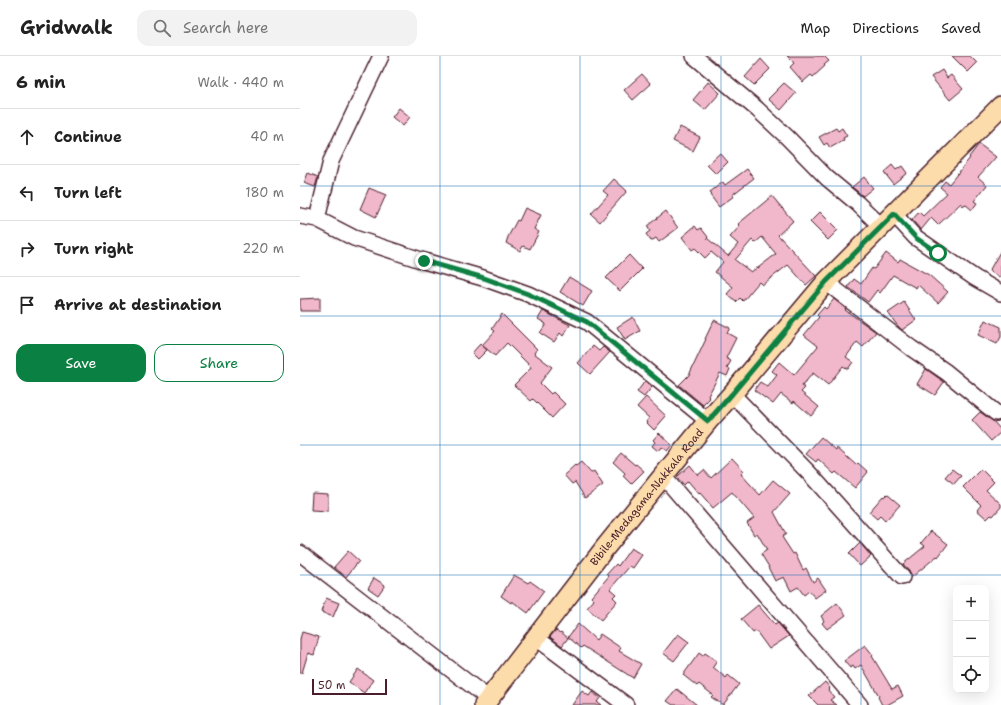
<!DOCTYPE html>
<html lang="en">
<head>
<meta charset="utf-8">
<style>
  :root { --surface:#fff; --page:#f2f2f2; --text:#222; --muted:#767676; --line:#e0e0e0; --accent:#0b8043 }
  body { margin:0; font-family:"Shantell Sans",sans-serif; background:var(--page); color:var(--text) }
  .controls { position:absolute; right:12px; bottom:12px; display:grid; overflow:hidden; border-radius:8px; box-shadow:0 4px 16px #0002 }
  .controls button { width:36px; height:36px; display:grid; place-items:center; padding:0; border:0; border-bottom:1px solid var(--line); background:var(--surface); color:var(--text); font:20px sans-serif }
  .scale { position:absolute; left:12px; bottom:10px; width:75px; box-sizing:border-box; padding-left:4px; border:2px solid #4a1f2b; border-top:0; font-size:11px; line-height:14px; white-space:nowrap; color:#4a1f2b; -webkit-text-stroke:3px #fff; paint-order:stroke }
  .stop { position:absolute; width:12px; height:12px; margin:-9px; border:3px solid #0b8043; border-radius:50%; background:#fff }
  .stop.end { background:#0b8043; border-color:#fff; box-shadow:0 1px 4px #0008 }
  .list { margin:0; padding:0; list-style:none }
  h2 { display:flex; justify-content:space-between; align-items:center; height:52px; margin:0; padding:0 16px; font-size:17px }
  h2 small { font-size:13px; font-weight:400; color:var(--muted) }
  .list li { display:grid; grid-template-columns:26px 1fr auto; gap:12px; align-items:center; box-sizing:border-box; height:56px; padding:0 16px; border-top:1px solid var(--line) }
  .list b { display:block; font-size:15px; white-space:nowrap }
  .list em { font-size:13px; font-style:normal; color:var(--muted) }
  .actions { display:flex; gap:8px; padding:12px 16px }
  .actions a { flex:1; padding:9px 0; border:1px solid var(--accent); border-radius:12px; text-align:center; font-size:14px; color:var(--accent) }
  .actions .main { background:var(--accent); color:#fff }
  .icon { flex:none; width:22px; height:22px; fill:none; stroke:currentColor; stroke-width:2; stroke-linecap:round; stroke-linejoin:round }
  .map { position:relative; flex:none; width:701px; height:649px; overflow:hidden }
  header { display:flex; align-items:center; gap:24px; box-sizing:border-box; height:56px; padding:0 20px; background:var(--surface); border-bottom:1px solid var(--line) }
  header strong { font-size:19px }
  nav { display:flex; gap:22px; margin-inline-start:auto; font-size:14px }
  .search { width:280px; height:36px; background:var(--page); display:flex; align-items:center; gap:10px; box-sizing:border-box; padding:0 14px; border-radius:12px; color:var(--muted); font-size:15px }
  main { display:flex }
  aside { flex:1; background:var(--surface) }
  .map>svg:first-child { display:block }
  .building { fill:#f1b8cc; stroke:#4a1f2b; fill-rule:evenodd }
  .lines { fill:none; stroke-linecap:round; stroke-linejoin:round }
  .minor-casing { stroke:#4a1f2b; stroke-width:18 }
  .major-casing { stroke:#4a1f2b; stroke-width:22 }
  .minor { stroke:#fff; stroke-width:15 }
  .major { stroke:#fddcac; stroke-width:19 }
  .route { stroke:#0b8043; stroke-width:5 }
  .grid { fill:none; stroke:#1f6fb2; stroke-width:1; stroke-opacity:0.55 }
  .labels { text-anchor:middle; stroke-width:4; stroke-linejoin:round; paint-order:stroke }
  .street-label { font-size:11px; fill:#4a1f2b; stroke:#fff }
</style>
</head>
<body>
<header>
<strong>Gridwalk</strong>
<div class="search"><svg class="icon" aria-label="search" viewBox="0 0 24 24"><circle cx="10" cy="10" r="6"/><path d="M15 15l6 6"/></svg>Search here</div>
<nav><a>Map</a><a>Directions</a><a>Saved</a></nav>
</header>
<main>
<aside>
<h2>6 min<small>Walk · 440 m</small></h2>
<ul class="list">
<li><svg class="icon" aria-label="ahead" viewBox="0 0 24 24"><path d="M12 20V5M6 11l6-6 6 6"/></svg><div><b>Continue</b></div><em>40 m</em></li>
<li><svg class="icon" aria-label="left" viewBox="0 0 24 24"><path d="M17 20v-9H6M10 6l-5 5 5 5"/></svg><div><b>Turn left</b></div><em>180 m</em></li>
<li><svg class="icon" aria-label="right" viewBox="0 0 24 24"><path d="M7 20v-9h11M14 6l5 5-5 5"/></svg><div><b>Turn right</b></div><em>220 m</em></li>
<li><svg class="icon" aria-label="arrive" viewBox="0 0 24 24"><path d="M6 21V4h12l-3 4 3 4H6"/></svg><div><b>Arrive at destination</b></div></li>
</ul>
<div class="actions"><a class="main">Save</a><a>Share</a></div>
</aside>
<div class="map">
<svg width="701" height="649" viewBox="0 0 701 649">
  <rect width="100%" height="100%" fill="#fff"/>
  <filter id="ink" filterUnits="userSpaceOnUse"><feTurbulence type="fractalNoise" baseFrequency=".025" numOctaves="2"/><feDisplacementMap in="SourceGraphic" scale="8" xChannelSelector="R" yChannelSelector="G"/><feConvolveMatrix kernelMatrix="1 2 1 2 8 2 1 2 1" color-interpolation-filters="sRGB"/></filter>
  <g filter="url(#ink)">
    <!-- building -->
    <path class="building" d="M487 0H524L529 5 524 9 525 10 513 21 511 19 503 26 490 11 494 7Z
      M652 0H670L677 7 668 16Z
      M461 3 470 13 454 29 445 21Z
      M642 14 647 22 651 19 663 33 650 44 631 21Z
      M342 18 351 28 333 44 324 34Z
      M408 26 420 37 405 54 393 44Z
      M484 27 496 37 481 54 468 43Z
      M99 52 110 61 103 70 92 61Z
      M380 71 400 81 393 95 373 85Z
      M536 72 538 75 542 72 547 80 543 82 544 84 530 92 527 87 524 89 519 81Z
      M679 88 696 101 678 121 687 129 674 145 677 147 672 154 665 148 663 150 661 147 638 169 631 162 621 174 612 164 619 156 623 160 647 137 640 131 645 125 649 128 670 102 669 101Z
      M420 97 428 106 416 118 407 109Z
      M592 109 596 114 602 110 607 117 593 128 584 116Z
      M447 113 454 122 432 139 434 140 419 151 410 139 411 138 410 136 423 126 425 129Z
      M8 117 18 121 15 131 4 127Z
      M564 121 573 132 563 140 552 131Z
      M314 123 327 135 300 166 291 158 308 139 303 135Z
      M69 132 86 139 76 161 60 153Z
      M472 140 493 165 478 179 516 220 506 229 488 209 462 229 459 226 443 245 440 242 436 246 427 238 433 231 415 216 423 206 411 196 405 202 395 192 392 194 382 181 395 170 398 174 401 172 408 181 407 182 428 200 438 188 430 181 440 170 438 168ZM462 181 476 198 458 212V211L451 216 435 204 452 184 455 187Z
      M225 152 241 159 234 173 239 176 230 193 223 190 220 195 206 187 208 181 217 164 219 165Z
      M366 155 378 172 359 186 356 182 351 185 346 178 350 175 347 170Z
      M520 156 538 174 528 184 510 166Z
      M701 194V222L689 215Z
      M586 197 598 206 600 203 629 219 648 236 638 247 618 229 616 232 593 219 580 237 577 234 568 246 548 231 554 223 561 228 572 212 574 213Z
      M329 199 342 213 320 235 306 222Z
      M269 221 292 235 283 250 260 236Z
      M20 242V255H0V243Z
      M534 243 546 253 545 254 576 276 563 291 557 286 546 301 553 306 548 313 543 310 528 329 513 317 502 330 505 332 501 336 519 351 511 360 494 345 493 347 481 338 473 348 454 334 460 326 468 331 477 319 472 315 479 306 494 319 518 290 504 279 519 261 517 259 524 251 526 253Z
      M604 246 616 264 602 274 597 269 588 257Z
      M243 255 270 269 263 280 260 277 254 286 240 277 246 268 238 263Z
      M202 258 237 293 234 297 252 311 240 327 251 338 253 336 265 348 252 362 233 343 231 345 214 329 231 312 230 310 207 287 195 300 182 289 195 275 192 273Z
      M333 261 340 275 325 284 317 271Z
      M414 264 430 272 427 277 436 282 426 302 431 305 427 312 430 313 427 320 420 317 408 340 410 342 403 349 379 329 389 319 406 283H405Z
      M685 264 701 271V281L697 288 678 279Z
      M180 288 187 294 178 303 172 297Z
      M293 290 299 295 303 291 310 296 290 318 278 307Z
      M626 313 644 326 635 339 617 328Z
      M345 325 352 331 344 341 337 336Z
      M346 341 366 360 354 374 346 366 349 362 337 351Z
      M680 356 693 365 701 374V376L691 385 672 364Z
      M359 377 372 389 367 395 361 391 358 395 352 390 355 386 353 384Z
      M521 381 536 394 537 392 556 409 558 407 568 416 555 432 536 416 534 418 518 403 516 406 506 398Z
      M321 397 335 409 336 408 344 415 331 428 323 420 325 417 313 406Z
      M432 402 444 415 441 418 460 439 473 424 490 438 474 456 486 478 482 481 493 498 495 497 503 514 506 512 513 526 518 522 526 534 515 542 509 535 504 539 498 531 491 535 484 521 475 525 468 511H469L461 498 467 494 457 477 454 479 447 467 454 462 432 436 413 452 400 437 399 438 388 425 384 429 377 421 390 409 398 419 404 414 411 422Z
      M281 406 291 417 294 415 303 429 285 442 275 426 272 428 264 419 275 409 276 410Z
      M652 413 661 420 654 428 645 421Z
      M681 413 694 426 686 434 701 448V451L693 460 691 459 687 463 677 454 681 449 663 431Z
      M12 437 28 438V455L11 454Z
      M587 438 600 449 585 465 580 460 577 463 569 456 583 440 584 441Z
      M631 475 648 488 638 501 637 500 612 521 609 515 603 508 625 490 621 487Z
      M560 487 571 500 560 510 549 498Z
      M331 492 342 499 333 512 330 510 310 533 316 538 313 541 317 545 301 564 287 552 294 544 291 541 309 520 307 518 316 508 318 510Z
      M48 495 59 505 46 521 34 511Z
      M214 519 228 527 230 525 244 535 228 557 212 545 211 547 201 540Z
      M74 522 85 529 78 539 68 532Z
      M26 542 39 547 33 561 21 556Z
      M537 547 546 559 527 573 522 567 524 565 521 560Z
      M458 549 475 569 478 567 489 580 469 593 456 575 453 577 441 563Z
      M278 568 296 584 300 578 321 592 319 595 341 608 333 622 283 590 281 592 268 581Z
      M256 574 260 577 261 576 268 582 262 590 250 581Z
      M2 576 19 581 14 599 8 597 2 617H0V583Z
      M378 578 389 586 374 605 363 597Z
      M565 589 573 599 572 600 592 633 598 630 603 640 587 649H582L578 641 579 640 561 609 555 613 553 610 550 612 544 605Z
      M399 597 403 600 405 597 417 605 413 611 426 622 428 619 439 628 423 649 411 641 413 639 399 628 397 630 383 619Z
      M58 613 73 624 64 637 49 626Z
      M525 626 530 632 528 634 534 641 530 644 537 649H518L509 640Z
      M377 633 397 649H373L367 645Z
      M282 635 289 640 292 636 300 642 297 646 301 649H272Z"/>
    <g class="lines">
      <!-- minor casing -->
      <g class="minor-casing">
        <path id="minor" d="M394 0 457 53 487 81 527 122 557 147 581 170
          M594 158 615 181 675 222 701 237
          M0 160 17 163 54 182 124 205 183 222 228 238 287 266 408 365
          M17 163 31 105 81 0
          M526 226 611 292 646 316 696 357
          M432 338 509 417 602 521
          M363 420 560 649
          M0 497 189 643
          M235 581 326 649"/>
      </g>
      <!-- major casing -->
      <g class="major-casing">
        <g id="major">
          <path id="s1" d="M184 649 304 493 363 420 408 365 432 338 526 226 701 50"/>
        </g>
      </g>
      <!-- minor -->
      <use href="#minor" class="minor"/>
      <!-- major -->
      <use href="#major" class="major"/>
    </g>
  </g>
  <g class="lines" filter="url(#ink)">
    <!-- route -->
    <path class="route" d="M124 205 184 222 228 238 287 266 408 365 432 338 526 226 594 158 616 182 638 197"/>
  </g>
  <!-- grid -->
  <path class="grid" d="M140 0V649M280 0V649M421 0V649M561 0V649M0 130H701M0 260H701M0 389H701M0 519H701"/>
  <g class="labels">
    <!-- street labels -->
    <g class="street-label">
      <text dy="4" stroke="none"><textPath href="#s1" startOffset="264">Bibile-Medagama-Nakkala Road</textPath></text>
    </g>
  </g>
</svg>
<div class="controls">
<button>+</button>
<button>−</button>
<button><svg class="icon" aria-label="locate" viewBox="0 0 24 24"><circle cx="12" cy="12" r="6"/><path d="M12 2v4M12 18v4M2 12h4M18 12h4"/></svg></button>
</div>
<div class="scale">50 m</div>
<div class="stop" style="left:638px;top:197px"></div>
<div class="stop end" style="left:124px;top:205px"></div>
</div>
</main>
</body>
</html>
